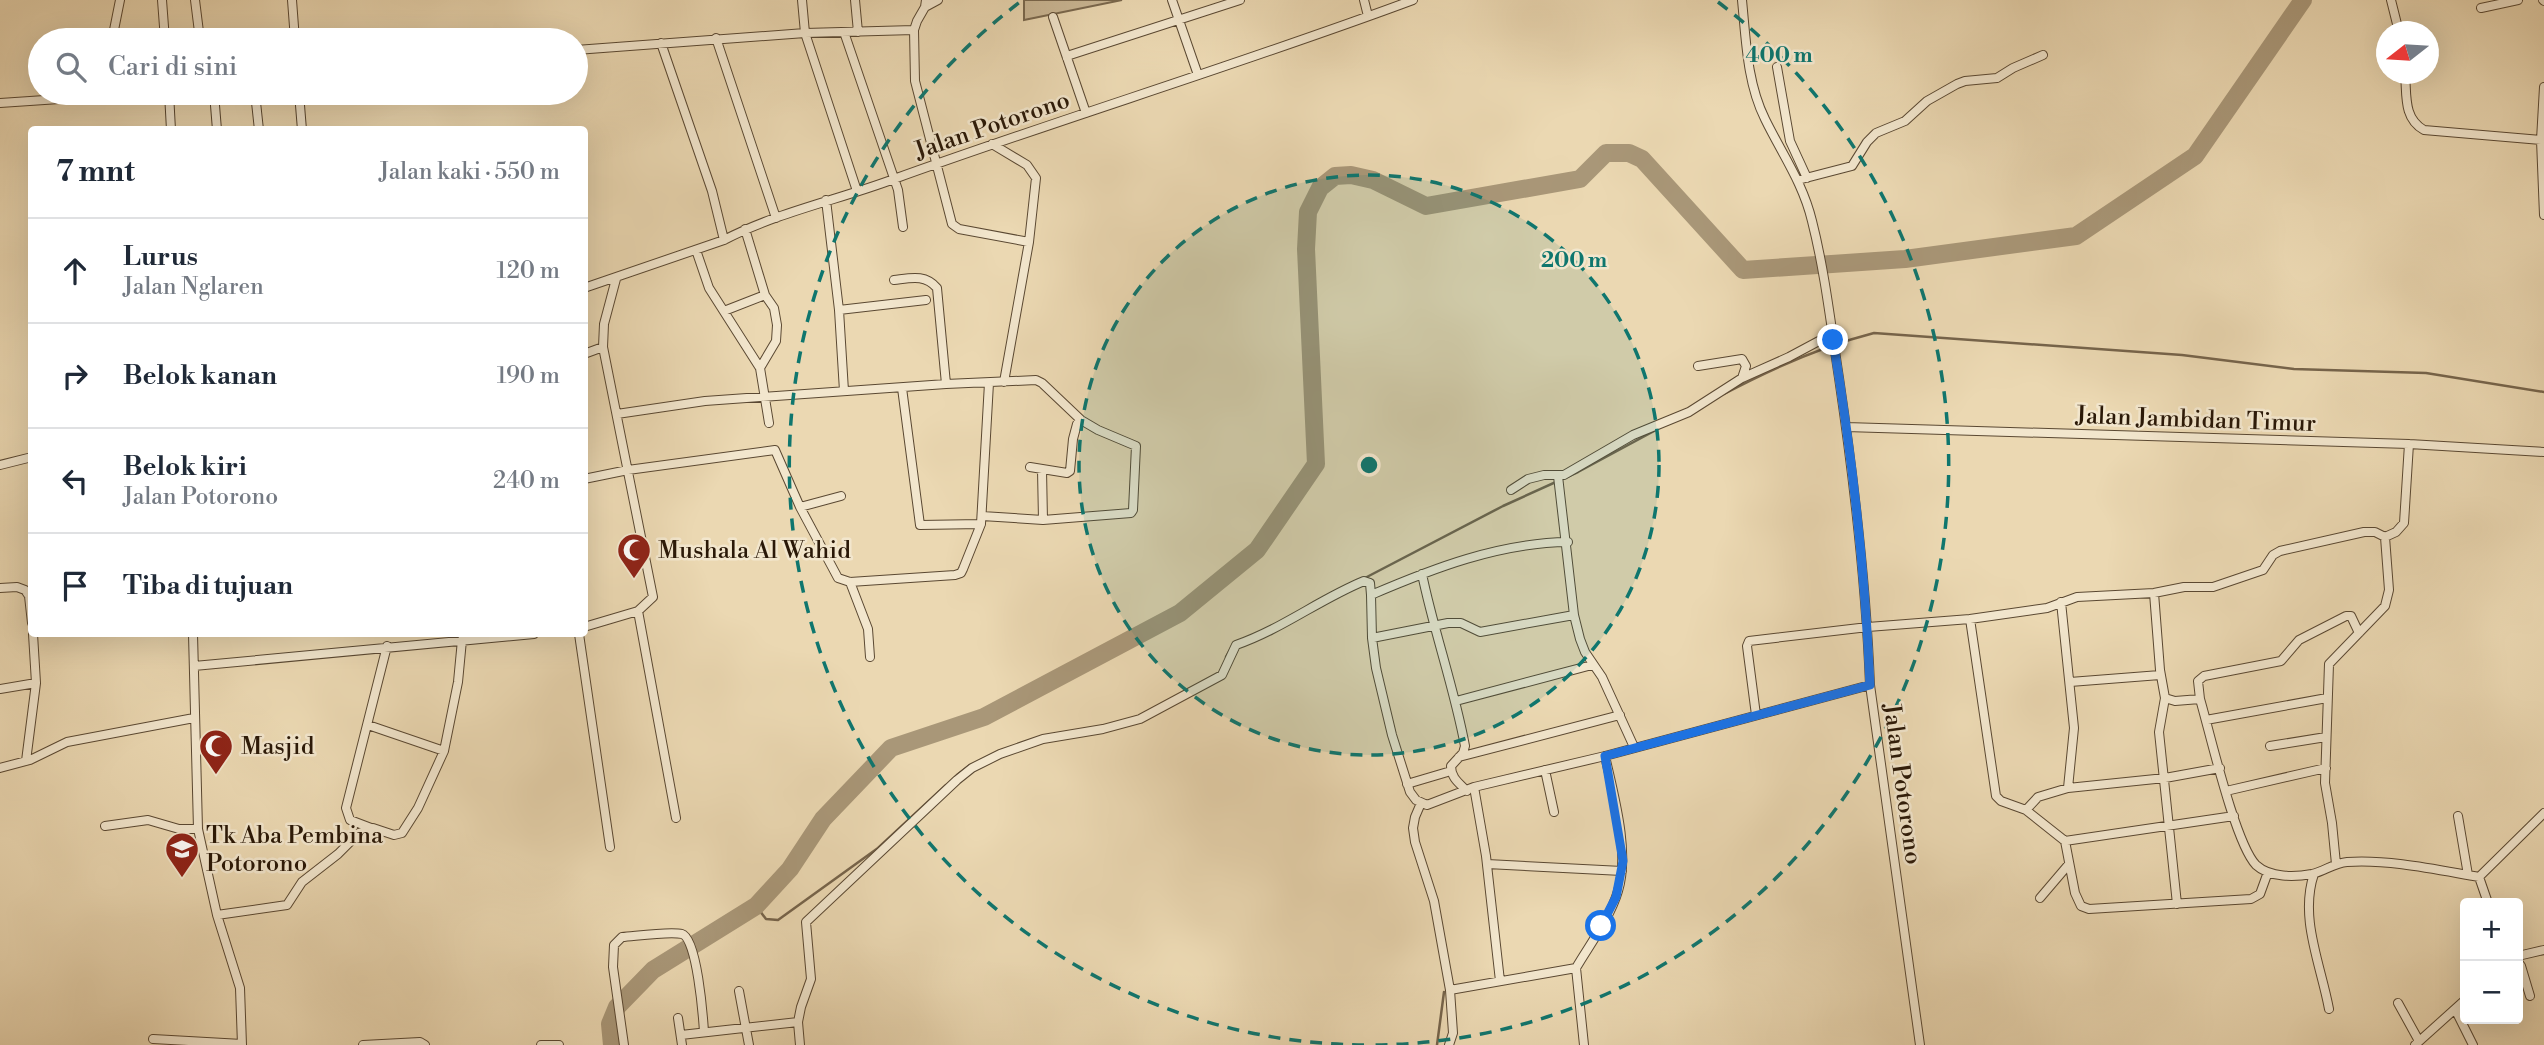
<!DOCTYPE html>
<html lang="id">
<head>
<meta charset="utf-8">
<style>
  :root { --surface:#fff; --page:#f2f2f3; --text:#1f2937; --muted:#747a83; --line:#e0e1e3 }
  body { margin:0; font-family:"Libre Bodoni",serif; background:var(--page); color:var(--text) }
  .controls { position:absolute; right:21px; bottom:21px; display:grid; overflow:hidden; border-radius:7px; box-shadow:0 7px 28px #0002 }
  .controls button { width:63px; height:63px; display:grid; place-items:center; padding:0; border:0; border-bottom:2px solid var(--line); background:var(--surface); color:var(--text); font:35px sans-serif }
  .compass { position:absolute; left:2376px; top:21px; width:63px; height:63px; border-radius:50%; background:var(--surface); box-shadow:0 7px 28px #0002; rotate:253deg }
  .stop { position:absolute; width:21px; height:21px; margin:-16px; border:5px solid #1a73e8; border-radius:50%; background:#fff }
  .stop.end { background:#1a73e8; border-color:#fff; box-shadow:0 2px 7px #0008 }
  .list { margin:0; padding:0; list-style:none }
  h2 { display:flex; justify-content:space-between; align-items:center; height:91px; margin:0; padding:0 28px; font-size:30px }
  h2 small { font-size:23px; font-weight:400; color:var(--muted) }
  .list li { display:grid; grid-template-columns:46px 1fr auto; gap:21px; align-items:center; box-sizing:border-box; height:105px; padding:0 28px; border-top:2px solid var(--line) }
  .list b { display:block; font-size:26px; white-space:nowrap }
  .list p { margin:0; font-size:23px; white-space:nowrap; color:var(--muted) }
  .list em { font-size:23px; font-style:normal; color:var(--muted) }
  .icon { flex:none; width:38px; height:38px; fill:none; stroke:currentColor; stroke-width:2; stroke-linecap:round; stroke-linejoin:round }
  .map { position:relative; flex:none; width:2544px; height:1045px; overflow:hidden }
  .search { position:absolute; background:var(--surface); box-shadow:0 7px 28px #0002; left:28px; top:28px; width:560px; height:77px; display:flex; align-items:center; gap:18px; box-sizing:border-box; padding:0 24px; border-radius:38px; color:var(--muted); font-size:26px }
  .panel { position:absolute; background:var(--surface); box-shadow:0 7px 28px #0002; left:28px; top:126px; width:560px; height:511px; border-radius:7px }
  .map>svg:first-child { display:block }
  .green { fill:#cab795; stroke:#7a684e; stroke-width:2 }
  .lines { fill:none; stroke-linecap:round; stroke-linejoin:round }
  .stream { stroke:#76644b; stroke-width:2.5 }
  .river { stroke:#a99778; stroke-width:18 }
  .minor-casing { stroke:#5a4832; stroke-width:10 }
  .minor { stroke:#f2e6cd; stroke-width:8 }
  .route { stroke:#1a73e8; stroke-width:9 }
  .ring { fill:none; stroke:#0f766e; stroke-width:3.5; stroke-dasharray:12 9 }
  .labels { text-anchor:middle; stroke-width:5; stroke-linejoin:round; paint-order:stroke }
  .street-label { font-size:24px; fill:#2a1807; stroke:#f2e6cd }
  .poi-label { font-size:24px; fill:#2a1807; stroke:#f2e6cd; text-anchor:start }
  .centre { fill:#0f766e; stroke:#f2e6cd; stroke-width:3.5 }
  .ring-label { font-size:21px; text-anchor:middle; font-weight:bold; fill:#0f766e; stroke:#f2e6cd; stroke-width:5; stroke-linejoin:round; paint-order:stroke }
</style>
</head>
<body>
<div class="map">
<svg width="2544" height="1045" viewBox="0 0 2544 1045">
  <rect width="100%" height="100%" fill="#ebd8b2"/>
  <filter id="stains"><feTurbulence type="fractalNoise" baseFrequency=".00286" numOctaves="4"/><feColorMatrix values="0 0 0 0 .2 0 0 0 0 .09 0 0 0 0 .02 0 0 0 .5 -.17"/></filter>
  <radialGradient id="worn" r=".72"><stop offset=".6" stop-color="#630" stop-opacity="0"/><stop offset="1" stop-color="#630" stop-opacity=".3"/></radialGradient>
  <!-- green -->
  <path class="green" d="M1024 0H1122L1024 20Z"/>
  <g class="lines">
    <!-- stream -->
    <path class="stream" d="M1724 394C1771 369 1823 346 1874 333L2182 355 2294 369 2426 373 2544 392
      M1363 579 1503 506 1578 472 1656 430
      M1226 657 1233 645
      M957 775 970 765
      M756 906 766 919 778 920 878 848 946 785
      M1437 1045 1444 992"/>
    <!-- river -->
    <path class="river" d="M612 1045 610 1024 617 1007 653 970 756 906 790 869 823 819 891 748 984 717 1180 613 1257 550 1316 464 1306 249 1308 212 1320 188 1335 176 1351 175 1373 180 1426 206 1580 179 1606 153H1629L1642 159 1743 270 1905 259 2076 236 2195 156 2303 0"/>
    <!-- minor casing -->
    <g class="minor-casing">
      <path id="minor" d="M162 0 165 40
        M195 0 200 40
        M292 0 295 40
        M802 0 805 33 857 191
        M855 0 858 32
        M926 0 925 7 938 0
        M1172 0 1198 75
        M1364 0 1368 16
        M1742 0C1746 40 1747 83 1765 119 1782 154 1803 183 1812 221 1825 272 1831 326 1839 378 1854 480 1866 583 1870 685L1920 1045
        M2391 0 2399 32
        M2543 0 2544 1
        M925 7 917 21 914 30 915 81 952 224 959 229 1029 242
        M2481 8 2518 0
        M1053 17 1086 113
        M844 32 898 190 903 227
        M716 38 776 218
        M112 40 120 0
        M661 43 712 191 724 240
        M576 50 805 33 914 30
        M1067 58 1070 55 1240 0
        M1777 67 1790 141 1807 178
        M2405 74C2407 95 2403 118 2424 130L2541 140
        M2544 87 2541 140 2544 215
        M169 93 171 130
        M214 93 217 130
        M255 93 259 130
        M299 93 302 130
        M0 103 89 97 95 93
        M992 144 1027 165 1036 178 1029 242 1004 382
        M1798 180 1852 166 1867 142 1876 133 1905 121 1927 101 1957 84 1965 81 1997 78 2013 68 2043 55
        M826 200 839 310 844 391
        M745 229 765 295 774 308 777 325 776 341 760 368
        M696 250 709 288 760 368 769 423
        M894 280C911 278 925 274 937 288L946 384
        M584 288 724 240C778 212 838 200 894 179 1066 117 1241 64 1413 0
        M839 310 926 300
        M724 311 765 295
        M584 354 603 347
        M1698 366 1742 359 1746 366 1742 378
        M902 388 920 525 981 524
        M617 414 705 401 946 384 1036 380 1042 383 1081 420 1098 430 1136 446 1133 510 1131 513 1043 520 982 516
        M1846 427 2409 444 2544 452
        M0 465 32 457
        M1030 467 1067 473 1070 471 1073 439 1077 424
        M1042 470 1043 520
        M1558 476 1574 615 1580 639 1585 652 1602 677 1634 747
        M584 479 628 470 775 450 800 507 838 578 850 582 955 575 961 573 963 569 981 524 989 383
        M1511 490 1528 479 1544 475H1564L1633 435 1689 412 1742 378 1789 357 1832 334
        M800 507 841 496
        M1568 542C1499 543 1434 568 1371 595L1372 638 1376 668 1392 735 1410 792 1416 800 1427 805 1474 787 1605 756 1870 685
        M1422 574C1434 632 1454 687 1465 746L1463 753 1451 766C1451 778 1459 783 1467 791
        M850 582 868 629 870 657
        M0 588 17 587 25 590 29 596 32 623
        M2154 593 2160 670 2165 698 2159 732 2177 904
        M2061 602 2074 728 2068 788
        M638 611 676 818
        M1970 619 1996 796 2001 801 2026 810 2065 841 2075 893 2081 906 2089 909 2251 899 2260 894 2268 872
        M584 627 638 611 653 597 603 347 604 324 616 279
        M2359 633 2351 616H2346L2299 640 2281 661 2204 676 2198 681 2200 699C2210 733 2235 843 2256 865 2270 878 2295 877 2312 874 2325 871 2334 863 2347 862 2389 859 2438 870 2479 877
        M193 634 198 829 217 915 240 988 242 1045
        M579 634 610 847
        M1372 638 1448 623H1461L1480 632 1574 615
        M194 666 534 634
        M2070 682 2160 675
        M0 689 36 683 33 634
        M2165 698 2175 701 2200 699
        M1456 701 1592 665
        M1756 715 1747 646 1749 641 1868 627 1970 619 2047 608 2077 597 2154 593 2184 587H2213L2263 570 2273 555 2280 551 2364 532H2375L2385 537
        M2206 720 2327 698
        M368 725 444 751
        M2270 746 2326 737
        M1459 757 1620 715
        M26 761 36 683
        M0 768 30 760 67 742 194 718
        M1545 770 1554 812
        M1407 784 1451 771
        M1474 787 1486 856 1500 981
        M2226 791 2326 768
        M1421 803 1415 817 1413 828 1415 842 1434 901 1450 990
        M2026 810 2038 797 2068 788 2165 778 2220 768
        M2458 816 2468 875
        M105 826 148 820 179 829H198
        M371 828 350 820 346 808 387 646
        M2065 841 2234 816
        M1487 864 1622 871
        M2336 864 2332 823 2325 783 2329 664 2385 606 2389 590 2385 537 2396 532 2404 523 2409 444
        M2314 874C2299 918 2321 965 2329 1009
        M2040 898 2069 864
        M2488 903 2479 877 2544 813
        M217 915 287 905 302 882 338 854 359 833 373 828 394 835 402 833 418 808 444 751 458 682 462 640
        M2518 956 2544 950
        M2518 962 2521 966 2530 996
        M1576 968 1584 1045
        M739 991 749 1045
        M2398 1003 2419 1041
        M2455 1009 2473 1045
        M678 1018 682 1045
        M681 1035 798 1022
        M153 1039 242 1044
        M363 1045 420 1042 425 1045
        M541 1045H559
        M624 1045 613 967 614 945 622 937C636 936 670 931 682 934 697 938 703 1016 704 1032
        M800 1045 798 1022 801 1007 811 979 806 922 957 780 972 768 1000 754 1043 739 1103 729 1140 719 1222 675 1236 645C1282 629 1320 599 1364 581L1370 583 1371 595
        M1449 1045 1453 1033 1450 990 1576 968C1590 944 1610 918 1618 891 1630 852 1614 796 1605 756
        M2415 1045 2465 1000"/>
    </g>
    <!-- minor -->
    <use href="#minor" class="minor"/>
  </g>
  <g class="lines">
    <!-- route -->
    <path class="route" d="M1601 926 1616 897 1623 861 1605 756 1870 685C1865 570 1852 454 1833 340"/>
  </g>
  <!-- distance rings -->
  <circle cx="1369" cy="465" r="290" fill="#0f766e" fill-opacity=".12"/>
  <g class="ring">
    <circle cx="1369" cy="465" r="290"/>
    <path d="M1364 1045A580 580 0 0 1 1020 2M1718 2A580 580 0 0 1 1374 1045"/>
  </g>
  <!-- icons -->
  <defs>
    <g id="mosque-pin" transform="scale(1.75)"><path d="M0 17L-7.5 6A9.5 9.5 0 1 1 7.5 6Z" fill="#8f2418" stroke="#f2e6cd"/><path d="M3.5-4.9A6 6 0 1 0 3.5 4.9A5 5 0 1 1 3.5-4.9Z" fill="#fff"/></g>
    <g id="school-pin" transform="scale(1.75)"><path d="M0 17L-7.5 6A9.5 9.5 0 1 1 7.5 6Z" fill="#8f2418" stroke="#f2e6cd"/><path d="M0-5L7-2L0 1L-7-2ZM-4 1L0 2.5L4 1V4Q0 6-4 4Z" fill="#fff"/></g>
  </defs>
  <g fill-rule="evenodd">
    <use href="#mosque-pin" x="634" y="550"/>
    <use href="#mosque-pin" x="216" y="746"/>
    <use href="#school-pin" x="182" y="849"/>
  </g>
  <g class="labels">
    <!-- street labels -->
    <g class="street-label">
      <text transform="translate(992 125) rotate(-19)" y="8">Jalan Potorono</text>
      <text transform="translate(2196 419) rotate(2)" y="8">Jalan Jambidan Timur</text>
      <text transform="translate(1903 784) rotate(82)" y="8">Jalan Potorono</text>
    </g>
    <!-- poi labels -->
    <g class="poi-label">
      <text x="658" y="558">Mushala Al Wahid</text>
      <text x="241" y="754">Masjid</text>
      <text x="206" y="843">Tk Aba Pembina<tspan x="206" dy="28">Potorono</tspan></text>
    </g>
  </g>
  <circle cx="1369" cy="465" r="10" class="centre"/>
  <g class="ring-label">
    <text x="1779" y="62">400 m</text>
    <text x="1574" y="267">200 m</text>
  </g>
  <rect width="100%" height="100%" filter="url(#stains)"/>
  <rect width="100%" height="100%" fill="url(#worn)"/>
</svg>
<div class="controls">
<button>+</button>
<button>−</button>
</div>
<svg class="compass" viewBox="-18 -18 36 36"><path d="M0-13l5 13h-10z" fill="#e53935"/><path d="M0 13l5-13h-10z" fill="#747a83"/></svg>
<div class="stop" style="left:1601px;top:926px"></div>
<div class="stop end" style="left:1833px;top:340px"></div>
<div class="search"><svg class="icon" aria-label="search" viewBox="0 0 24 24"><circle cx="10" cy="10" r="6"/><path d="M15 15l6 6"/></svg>Cari di sini</div>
<section class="panel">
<h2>7 mnt<small>Jalan kaki · 550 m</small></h2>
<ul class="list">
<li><svg class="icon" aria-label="ahead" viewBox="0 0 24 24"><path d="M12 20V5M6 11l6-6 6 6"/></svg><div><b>Lurus</b><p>Jalan Nglaren</p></div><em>120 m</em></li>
<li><svg class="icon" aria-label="right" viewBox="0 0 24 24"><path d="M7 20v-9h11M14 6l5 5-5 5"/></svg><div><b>Belok kanan</b></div><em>190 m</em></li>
<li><svg class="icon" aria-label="left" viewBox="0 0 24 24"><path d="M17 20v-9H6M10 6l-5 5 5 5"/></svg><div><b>Belok kiri</b><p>Jalan Potorono</p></div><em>240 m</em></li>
<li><svg class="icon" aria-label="arrive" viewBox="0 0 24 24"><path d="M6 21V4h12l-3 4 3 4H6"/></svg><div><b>Tiba di tujuan</b></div></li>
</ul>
</section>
</div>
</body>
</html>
